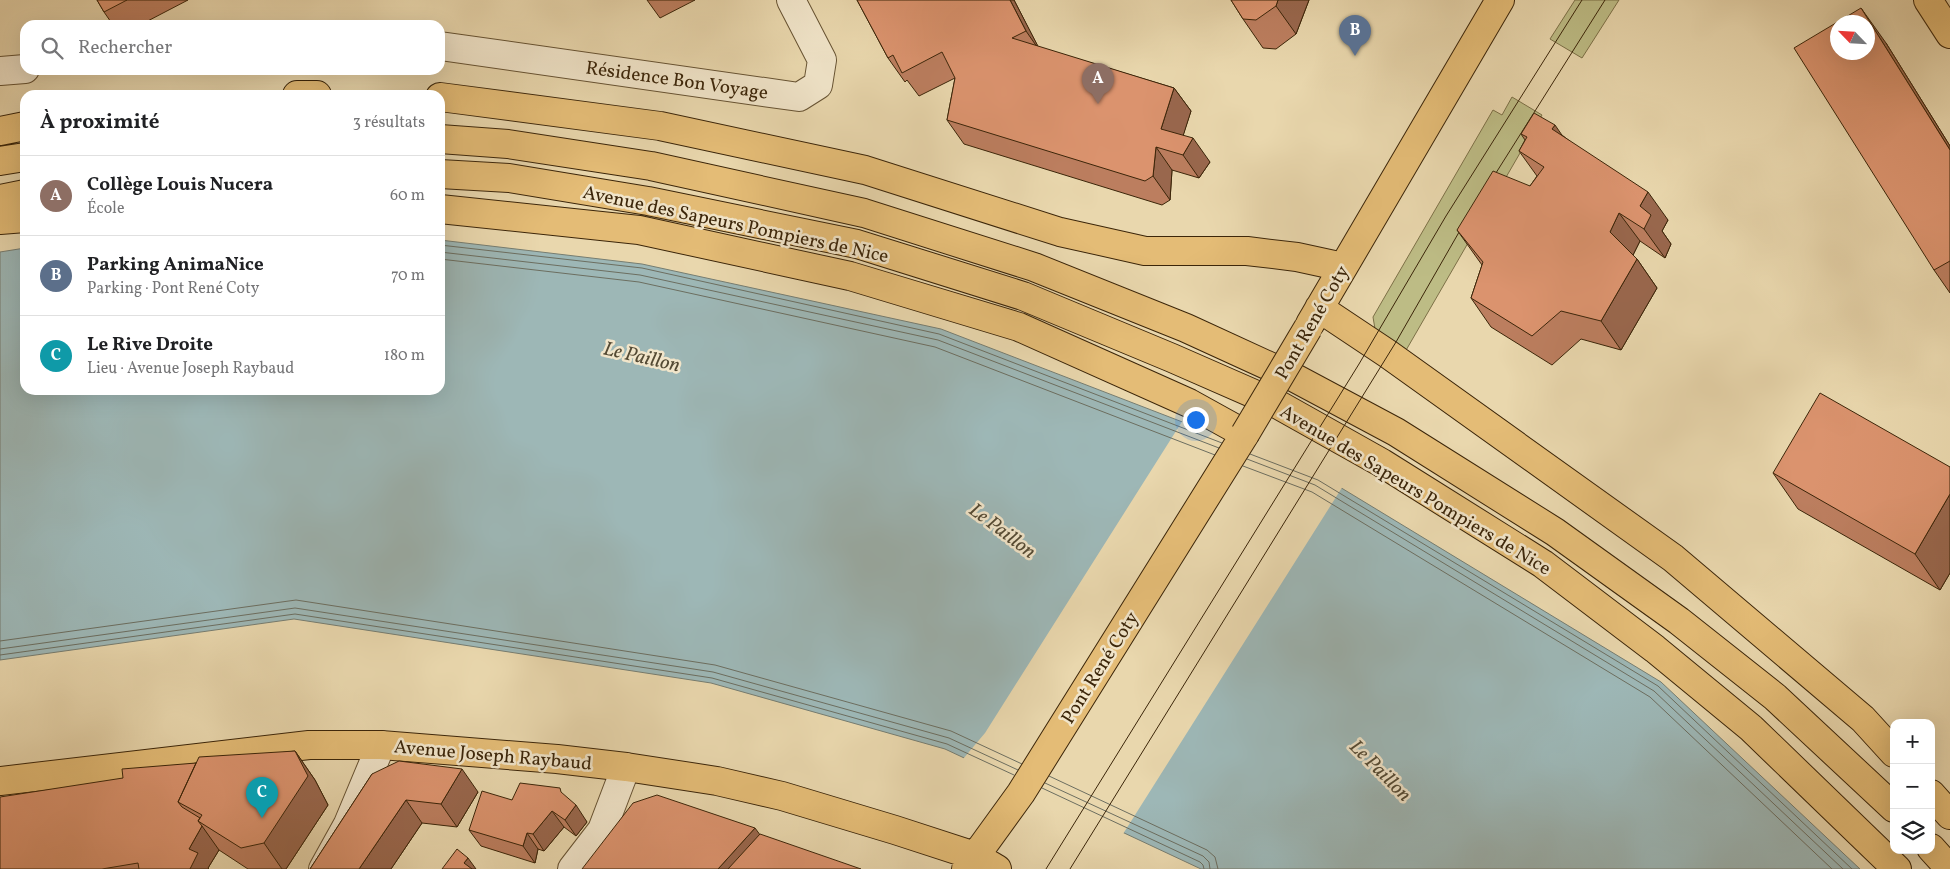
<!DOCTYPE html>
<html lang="fr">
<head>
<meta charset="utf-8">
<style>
  :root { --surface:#fff; --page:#f2f2f2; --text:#202124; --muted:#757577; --line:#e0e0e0; --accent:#8f2418 }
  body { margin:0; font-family:Vollkorn,serif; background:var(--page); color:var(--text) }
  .controls { position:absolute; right:15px; bottom:15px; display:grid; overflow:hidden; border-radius:10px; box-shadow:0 5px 20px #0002 }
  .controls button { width:45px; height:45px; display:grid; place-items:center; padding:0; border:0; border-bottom:1px solid var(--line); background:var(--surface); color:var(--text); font:25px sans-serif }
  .compass { position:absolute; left:1830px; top:15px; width:45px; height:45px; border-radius:50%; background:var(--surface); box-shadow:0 5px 20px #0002; rotate:295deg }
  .you { position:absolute; left:1195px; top:419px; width:18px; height:18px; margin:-12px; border:4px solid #fff; border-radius:50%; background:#1a73e8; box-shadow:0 0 0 8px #1a73e833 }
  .badge { display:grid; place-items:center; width:32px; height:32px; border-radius:50%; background:var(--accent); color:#fff; font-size:16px; font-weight:700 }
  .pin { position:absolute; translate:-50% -41px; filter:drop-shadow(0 1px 2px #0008) }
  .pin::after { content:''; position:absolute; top:26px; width:18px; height:15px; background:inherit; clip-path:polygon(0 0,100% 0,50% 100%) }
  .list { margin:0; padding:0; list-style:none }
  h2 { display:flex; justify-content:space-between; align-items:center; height:65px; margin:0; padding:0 20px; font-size:21px }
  h2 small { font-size:16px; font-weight:400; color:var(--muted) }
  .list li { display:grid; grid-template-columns:32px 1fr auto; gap:15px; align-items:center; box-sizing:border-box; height:80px; padding:0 20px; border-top:1px solid var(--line) }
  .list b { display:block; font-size:19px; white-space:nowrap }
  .list p { margin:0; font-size:16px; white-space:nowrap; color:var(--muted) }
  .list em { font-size:16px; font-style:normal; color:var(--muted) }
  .icon { flex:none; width:28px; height:28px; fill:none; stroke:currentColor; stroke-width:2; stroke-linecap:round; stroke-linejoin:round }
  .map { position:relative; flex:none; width:1950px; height:869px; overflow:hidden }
  .search { position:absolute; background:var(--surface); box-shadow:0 5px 20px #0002; left:20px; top:20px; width:425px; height:55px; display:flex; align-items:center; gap:12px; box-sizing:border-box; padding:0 18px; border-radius:15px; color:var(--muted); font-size:19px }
  .panel { position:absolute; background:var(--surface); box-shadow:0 5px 20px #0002; left:20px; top:90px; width:425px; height:305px; border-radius:15px }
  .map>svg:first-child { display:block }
  .green { fill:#bdbc85; stroke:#7c7047 }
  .water { fill:#9db7b6; stroke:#767d71 }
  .pier { fill:#e9d7ad }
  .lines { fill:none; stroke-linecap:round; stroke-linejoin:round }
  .shore { stroke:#6c6e60; stroke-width:1 }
  .minor-casing { stroke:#665232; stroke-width:30 }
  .major-casing { stroke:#3b2509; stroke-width:30 }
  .minor { stroke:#f1e5ca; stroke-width:28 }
  .major { stroke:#e4bc76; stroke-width:28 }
  .tram { stroke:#3b2509; stroke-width:1 }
  .major-bridge-casing { stroke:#3b2509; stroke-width:30; stroke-linecap:butt }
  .major-bridge { stroke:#e4bc76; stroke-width:28 }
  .wall { fill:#bc7e5f; stroke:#3b2509 }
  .shaded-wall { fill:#99674d; stroke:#3b2509 }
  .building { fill:#db936e; stroke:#3b2509; fill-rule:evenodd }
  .labels { text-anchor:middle; stroke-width:5; stroke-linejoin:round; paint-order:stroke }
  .street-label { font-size:19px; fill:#3b2509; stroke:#f1e5ca }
  .water-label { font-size:20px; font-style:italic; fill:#544a34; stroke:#f1e5ca }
</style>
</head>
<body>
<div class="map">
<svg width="1950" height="869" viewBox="0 0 1950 869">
  <rect width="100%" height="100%" fill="#e9d7ad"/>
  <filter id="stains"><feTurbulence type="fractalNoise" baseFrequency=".004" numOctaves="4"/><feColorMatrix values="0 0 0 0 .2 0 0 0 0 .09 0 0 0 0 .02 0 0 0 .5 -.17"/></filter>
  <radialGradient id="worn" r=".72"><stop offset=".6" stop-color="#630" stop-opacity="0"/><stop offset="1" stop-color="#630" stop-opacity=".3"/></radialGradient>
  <!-- green -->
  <path class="green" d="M1575 0H1619L1582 58 1550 39Z
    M1512 97 1542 115 1405 352 1375 329 1373 317 1493 110 1502 115Z"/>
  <!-- water -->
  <path class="water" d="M440 240 642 264 941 329 1320 475 1661 682 1860 869H1201L945 749 711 683 294 619 0 660V252L25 248V390H440Z"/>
  <!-- pier -->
  <path class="pier" d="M1183 420 1321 473 1343 486 1123 834 963 759 985 733Z"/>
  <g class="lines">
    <!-- shore -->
    <path class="shore" d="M440 245 642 268 939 334 1222 443
      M440 252 640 275 938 340 1219 448
      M440 259 639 282 935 347 1215 455
      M1250 454 1318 480 1658 686 1852 869
      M1247 459 1315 485 1654 691 1843 869
      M1243 466 1312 492 1650 697 1832 869
      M0 641 296 600 715 665 951 731 1022 764
      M0 649 295 608 713 672 949 738 1018 770
      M0 655 295 614 712 678 947 744 1014 775
      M1049 776 1207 850 1215 857 1218 869
      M1045 783 1203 856 1209 862 1210 869
      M1042 788 1200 862 1203 865 1204 869"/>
    <!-- minor casing -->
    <g class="minor-casing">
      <path id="minor" d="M440 46 799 97 818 85 822 60 791 0
        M0 71 25 69
        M323 869 348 824 381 745
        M572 869 602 830 626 767"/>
    </g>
    <!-- major casing -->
    <g class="major-casing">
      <path id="major" d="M1928 0 1950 34
        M297 95H317
        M440 97 660 126 865 170 1060 232 1145 251H1247L1297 257 1343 267
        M0 131 25 126
        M440 139 508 144 651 166 864 213 1034 267 1186 328 1293 377 1396 432 1555 532 1679 621 1775 697 1894 808
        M0 161 25 157
        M440 174 509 178 648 201 857 244 1023 296 1172 358 1277 404 1382 463 1543 564 1655 649 1751 728 1897 869
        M0 199 25 194
        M440 209 639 230 850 276 1019 327 1189 403 1245 434 1021 793 966 869
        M0 220 25 218
        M1319 308 1388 354 1673 558 1863 719 1894 753
        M1310 324 1500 0
        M0 781 309 745H381L557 759 626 767 717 781 782 796 895 830 975 856 997 869
        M1931 794 1950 815
        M1931 848 1950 869"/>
    </g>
    <!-- minor -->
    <use href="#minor" class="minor"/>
    <!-- major -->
    <use href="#major" class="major"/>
    <!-- tram -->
    <path class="tram" d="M1489 184 1605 0
      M1046 869 1359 364 1446 216 1582 0
      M1070 869 1396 342 1466 220"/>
    <!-- major-bridge casing -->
    <g class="major-bridge-casing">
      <path id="major-bridge" d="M1245 434 1308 328"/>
    </g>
    <!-- major-bridge -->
    <use href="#major-bridge" class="major-bridge"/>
  </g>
  <!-- wall -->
  <path class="wall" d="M97 0H188L140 25H113L104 12Z
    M647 0H695L660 18Z
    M857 0H1014L1038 47 1174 88 1191 111 1183 135 1210 162 1199 178 1172 170 1170 200 1162 205 964 144 947 120 955 78 919 96 907 80 905 82 888 58Z
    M1231 0H1309L1296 34 1276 49 1263 48 1243 19Z
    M1886 43 1950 146V293L1934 270Z
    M1521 134 1562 135 1668 220 1662 231 1671 244 1665 258 1640 241 1633 255 1637 259 1657 288 1621 350 1581 339 1552 365 1491 327 1471 298 1482 265 1457 230 1530 186 1537 176 1519 151 1525 140Z
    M1950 467V573L1940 590 1798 509 1773 473Z
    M295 751 315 780 328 805 286 869H248L219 850 208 868 209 869H0L123 778 196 763Z
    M372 774 478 792 457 827 422 823 391 869H310Z
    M566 797 587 822 576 836 564 827 544 851 538 849 535 863 481 846 469 830 512 800Z"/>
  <!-- shaded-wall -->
  <path class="shaded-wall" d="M1010 0H1014L1042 54 1026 31Z
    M1278 0H1309L1296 34 1276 6Z
    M1861 8 1886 43 1950 146V150Z
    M1174 88 1191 111 1178 152 1161 129Z
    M1555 125 1575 154 1552 129Z
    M1193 138 1210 162 1199 178 1183 155Z
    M1156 147 1172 170 1170 200 1153 176Z
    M1648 192 1668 220 1662 231 1671 244 1665 258 1644 229 1640 206Z
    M1619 213 1640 241 1630 261 1610 232Z
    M1637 259 1657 288 1621 350 1601 321Z
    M1950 494V573L1940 590 1915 554Z
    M295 751 315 780 328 805 286 869H282L264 843Z
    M462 769 478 792 457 827 441 804Z
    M406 800 422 823 391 869H359Z
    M576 805 587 822 576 836 565 820Z
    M552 811 564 827 544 851 533 834Z
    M202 826 219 850 208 868 209 869H190L189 849Z
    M755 828 772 851 755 869H718Z
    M527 833 538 849 535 863 523 846Z
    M468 858 476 869H468L464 863Z"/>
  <!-- building -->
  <path class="building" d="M97 0H127L104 12Z
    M857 0H1010L1026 31 1012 38 1174 88 1161 129 1193 138 1183 155 1156 147 1153 176 1145 181 947 120 955 78 942 52 902 73 893 55 888 58Z
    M1231 0H1278L1276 6 1256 20 1243 19Z
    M1861 8 1950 150V261L1934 270 1794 48ZM1838 22H1868V52H1838Z
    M1534 113 1555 125 1552 129 1648 192 1640 206 1651 215 1644 229 1619 213 1610 232 1637 259 1601 321 1561 311 1532 336 1471 298 1483 262 1457 230 1493 171 1530 186 1544 167 1519 151 1527 137 1521 134Z
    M1820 393 1950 467V494L1915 554 1773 473Z
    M295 751 308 776 264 843 241 848 198 821 202 815 178 802 199 757Z
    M399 761 462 769 441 804 406 800 359 869H310L372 774Z
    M196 763 178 802 182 807 200 818 198 821 202 826 189 849 198 853 190 869H139L138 863 102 869H0V797L123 778 122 769Z
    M520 783 560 788 561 792 576 805 565 820 552 811 533 834 527 833 523 846 469 830 482 791 512 800Z
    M657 795 755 828 718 869H582L633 803Z
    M760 834 861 869H728Z
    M457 849 468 858 464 863 472 869H442Z"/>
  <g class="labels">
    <!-- street labels -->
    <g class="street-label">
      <text transform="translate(677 79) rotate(8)" y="7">Résidence Bon Voyage</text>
      <text transform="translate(736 223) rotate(12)" y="7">Avenue des Sapeurs Pompiers de Nice</text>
      <text transform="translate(1311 322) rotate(-60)" y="7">Pont René Coty</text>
      <text transform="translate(1416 489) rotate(31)" y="7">Avenue des Sapeurs Pompiers de Nice</text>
      <text transform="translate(1099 667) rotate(-58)" y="7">Pont René Coty</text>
      <text transform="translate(493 754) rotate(5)" y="7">Avenue Joseph Raybaud</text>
    </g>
    <!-- water labels -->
    <g class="water-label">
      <text transform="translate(642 356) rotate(13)" y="7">Le Paillon</text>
      <text transform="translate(1003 530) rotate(37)" y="7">Le Paillon</text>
      <text transform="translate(1381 770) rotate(45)" y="7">Le Paillon</text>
    </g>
  </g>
  <rect width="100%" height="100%" filter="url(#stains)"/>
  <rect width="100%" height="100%" fill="url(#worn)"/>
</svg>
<div class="controls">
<button>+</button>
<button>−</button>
<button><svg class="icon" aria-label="layers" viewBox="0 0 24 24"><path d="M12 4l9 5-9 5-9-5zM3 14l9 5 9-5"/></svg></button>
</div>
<svg class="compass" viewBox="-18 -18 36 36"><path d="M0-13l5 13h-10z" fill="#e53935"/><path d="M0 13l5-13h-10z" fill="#757577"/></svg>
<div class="you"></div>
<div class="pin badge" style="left:1098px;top:104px;background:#8d6e63">A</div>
<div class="pin badge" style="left:1355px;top:56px;background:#5c6f8a">B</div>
<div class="pin badge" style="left:262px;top:818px;background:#0f9aa8">C</div>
<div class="search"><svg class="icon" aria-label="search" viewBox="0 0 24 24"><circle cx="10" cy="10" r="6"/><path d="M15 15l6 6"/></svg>Rechercher</div>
<section class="panel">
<h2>À proximité<small>3 résultats</small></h2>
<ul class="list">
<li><span class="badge" style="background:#8d6e63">A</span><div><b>Collège Louis Nucera</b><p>École</p></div><em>60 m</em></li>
<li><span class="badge" style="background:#5c6f8a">B</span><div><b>Parking AnimaNice</b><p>Parking · Pont René Coty</p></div><em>70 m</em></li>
<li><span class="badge" style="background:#0f9aa8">C</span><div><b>Le Rive Droite</b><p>Lieu · Avenue Joseph Raybaud</p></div><em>180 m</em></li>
</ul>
</section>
</div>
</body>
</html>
